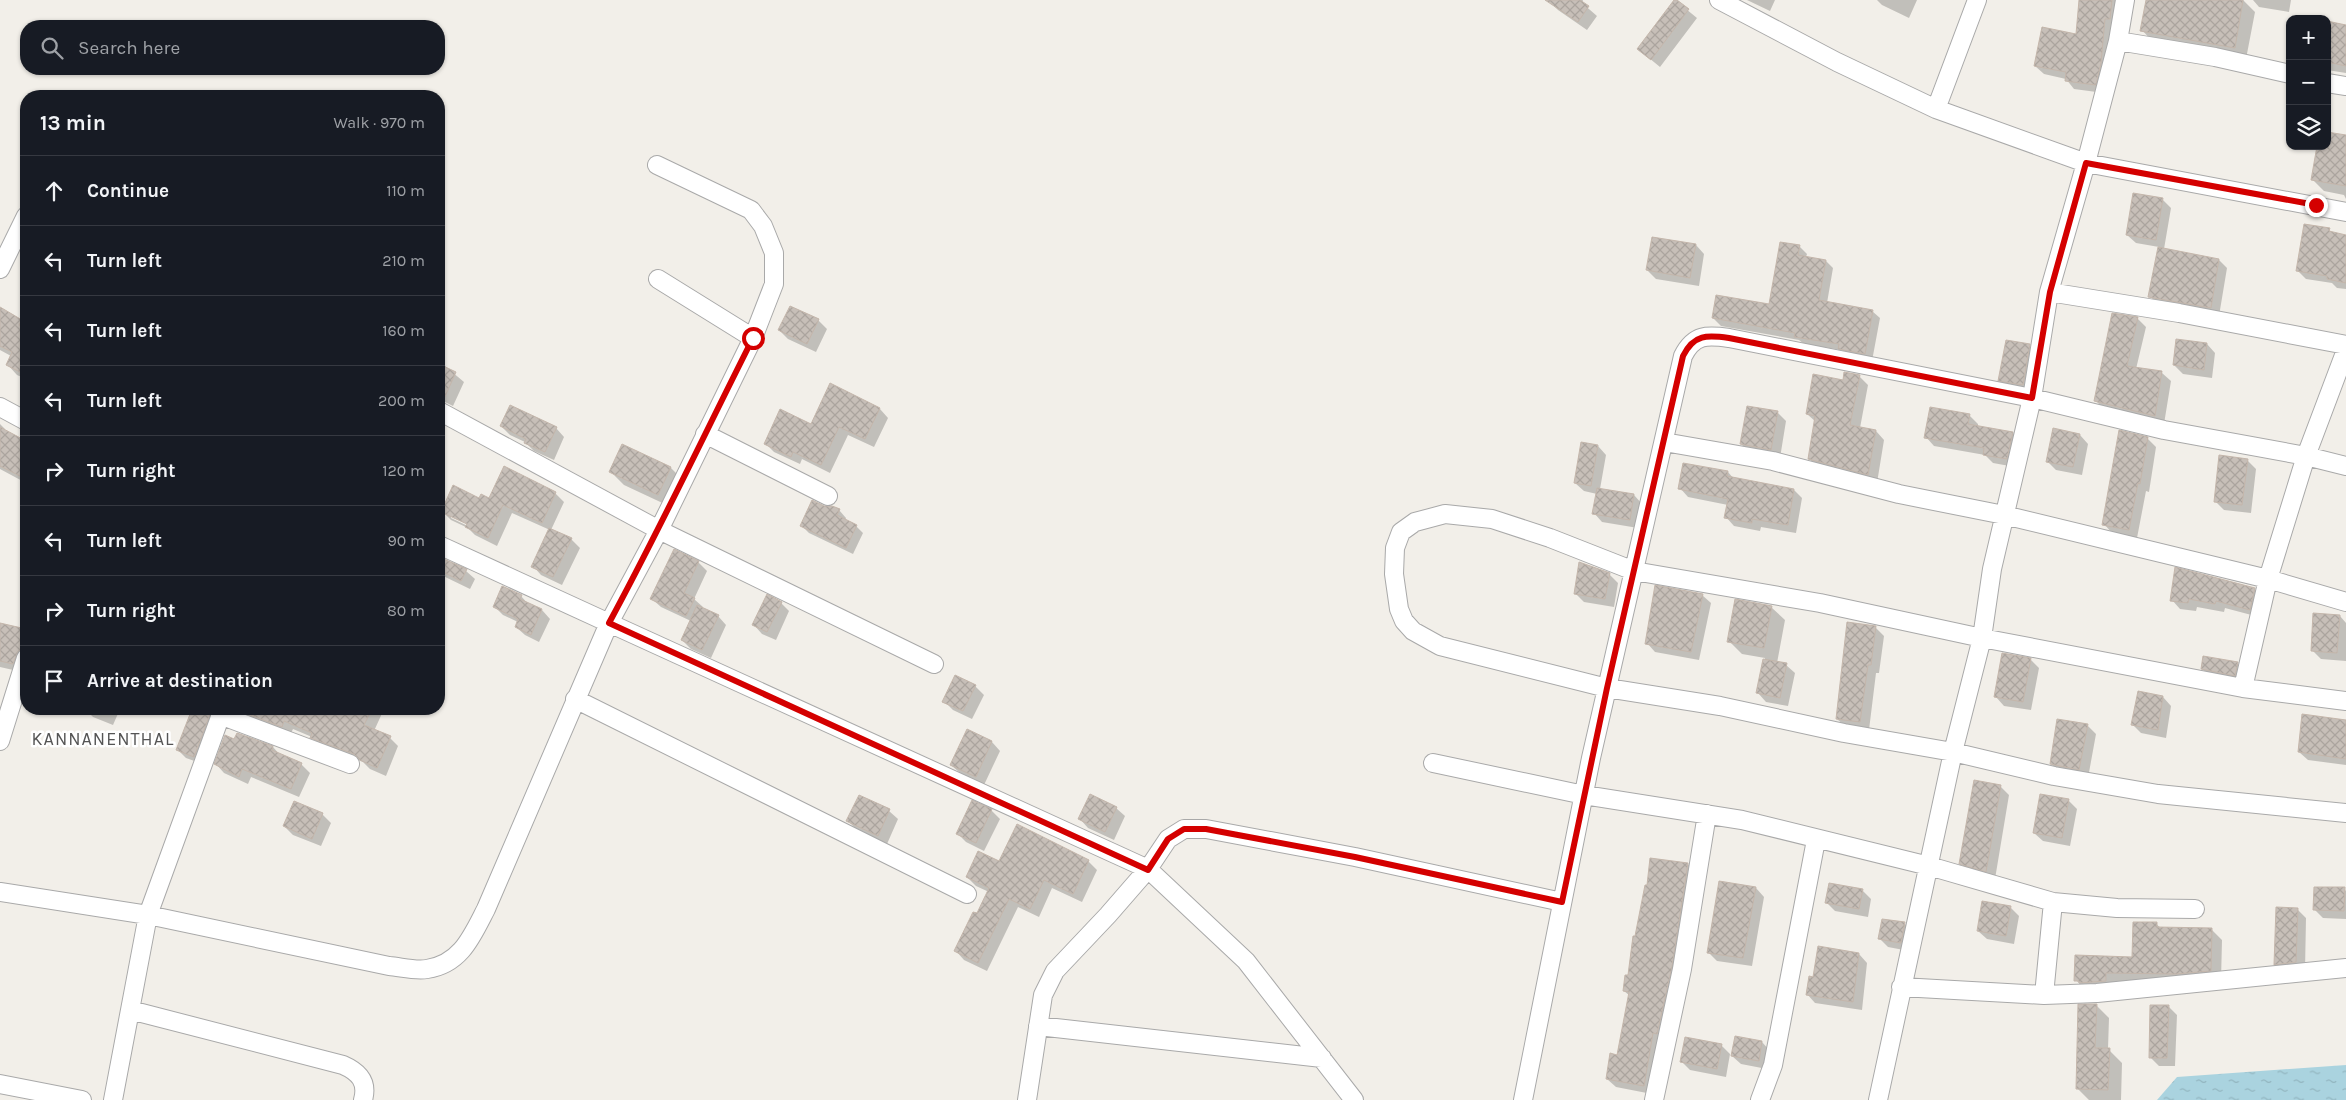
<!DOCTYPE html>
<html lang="en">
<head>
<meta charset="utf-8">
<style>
  :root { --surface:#171b24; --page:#20242c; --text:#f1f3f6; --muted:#9ea1a6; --line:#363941 }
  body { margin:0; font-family:Karla,sans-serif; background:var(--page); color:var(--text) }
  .controls { position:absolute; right:15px; top:15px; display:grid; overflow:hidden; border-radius:10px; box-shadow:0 1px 4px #0004 }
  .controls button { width:45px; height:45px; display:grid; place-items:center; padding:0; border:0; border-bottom:1px solid var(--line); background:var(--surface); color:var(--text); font:25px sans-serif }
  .stop { position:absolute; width:15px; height:15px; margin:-11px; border:4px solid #d40000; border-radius:50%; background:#fff }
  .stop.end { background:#d40000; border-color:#fff; box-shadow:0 1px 5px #0008 }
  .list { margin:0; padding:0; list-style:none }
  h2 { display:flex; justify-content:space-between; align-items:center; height:65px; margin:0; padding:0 20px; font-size:21px }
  h2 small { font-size:16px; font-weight:400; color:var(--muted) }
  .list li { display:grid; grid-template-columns:32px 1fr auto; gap:15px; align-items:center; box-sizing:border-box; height:70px; padding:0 20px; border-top:1px solid var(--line) }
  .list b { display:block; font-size:19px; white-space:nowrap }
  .list em { font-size:16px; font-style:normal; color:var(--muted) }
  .icon { flex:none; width:28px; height:28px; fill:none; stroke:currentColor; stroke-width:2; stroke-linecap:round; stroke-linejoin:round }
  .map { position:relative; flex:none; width:2346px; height:1100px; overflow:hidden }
  .search { position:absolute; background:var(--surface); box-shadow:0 1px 4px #0004; left:20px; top:20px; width:425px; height:55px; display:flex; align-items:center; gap:12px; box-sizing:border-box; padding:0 18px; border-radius:20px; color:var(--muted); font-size:19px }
  .panel { position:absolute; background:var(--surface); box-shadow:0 1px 4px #0004; left:20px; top:90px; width:425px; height:625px; border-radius:20px }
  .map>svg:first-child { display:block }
  .water { fill:url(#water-ripples) }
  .shadow { fill:#0003; fill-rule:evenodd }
  .building { fill:url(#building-cross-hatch); stroke:#c4b6ab }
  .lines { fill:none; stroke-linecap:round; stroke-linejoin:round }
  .minor-casing { stroke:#a9a9a9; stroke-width:20 }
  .minor { stroke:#fff; stroke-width:18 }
  .route { stroke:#d40000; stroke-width:6 }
  .labels { text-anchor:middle; stroke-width:5; stroke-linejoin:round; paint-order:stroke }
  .neighbourhood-label { font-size:18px; letter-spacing:1px; fill:#555; stroke:#fff }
</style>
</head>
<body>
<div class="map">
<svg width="2346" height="1100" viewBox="0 0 2346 1100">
  <defs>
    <pattern id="water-ripples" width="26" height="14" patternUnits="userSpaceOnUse" patternTransform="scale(1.25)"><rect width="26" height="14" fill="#aad3df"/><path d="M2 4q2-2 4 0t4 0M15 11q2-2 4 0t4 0" fill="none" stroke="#92b5bf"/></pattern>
    <pattern id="building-cross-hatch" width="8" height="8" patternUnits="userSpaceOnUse" patternTransform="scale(1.25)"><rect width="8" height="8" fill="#c7bfb8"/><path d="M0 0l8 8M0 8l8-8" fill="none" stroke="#aba49e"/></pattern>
  </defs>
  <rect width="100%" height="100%" fill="#f2efe9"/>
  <!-- water -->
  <path class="water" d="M2346 1065V1100H2157L2177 1077Z"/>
  <!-- shadow -->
  <path class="shadow" d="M1551 0H1583L1582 3 1597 16 1587 30 1558 10 1550 2Z
    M1675 0 1697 18 1660 67 1638 49Z
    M1747 0H1775L1770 11Z
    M1877 0H1917L1909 18 1882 5Z
    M2080 0H2122L2104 93 2074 89 2066 79 2044 74 2035 66 2078 35Z
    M2147 0H2243L2255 12 2246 59 2153 42 2142 30Z
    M2253 0H2291L2289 12 2259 7Z
    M2327 22 2346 25V73L2327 70Z
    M2346 143V199L2344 195 2324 191 2313 180 2327 146Z
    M2162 199 2171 208 2164 249 2219 260 2227 268 2219 316 2158 305 2150 296 2159 247 2136 243 2127 235Z
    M2329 230 2333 233 2346 236V289L2337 288 2332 283 2306 279 2297 270Z
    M1653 238 1696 245 1704 254 1699 286 1656 279 1647 270Z
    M1799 246 1807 254 1806 257 1826 261 1833 268 1827 303 1872 311 1880 318 1872 361 1848 356 1842 350 1804 344 1799 340 1721 326 1713 318 1770 306Z
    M0 312 21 321 26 325V379L17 375 7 364 11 356 0 350Z
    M2137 318 2146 327 2136 369 2162 373 2171 381 2164 424 2104 409 2095 400Z
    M818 320 827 329 816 352 788 339 779 330Z
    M2207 344 2215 353 2212 378 2183 374 2174 365Z
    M2029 346 2038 354 2032 393 2008 389 2000 380Z
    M439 361 464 382 453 406 439 399Z
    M1859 376 1868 385 1860 428 1876 431 1884 440 1877 483 1818 467 1809 459 1816 422 1807 414 1844 381Z
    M831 384 880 409 888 418 874 447 848 435 830 473 802 459 800 464 774 452 766 444 811 425Z
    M1748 407 1778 413 1786 421 1780 458 1750 453 1741 444Z
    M1969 415 1978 424V426L2013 433 2021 441 2015 467 1993 463 1985 455 1934 446 1926 437Z
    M0 424 5 429 4 431 22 440 26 433V483L0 469Z
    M501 426 556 428 564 437 554 460 534 451 525 442 510 435Z
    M2080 435 2088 444 2082 475 2056 470 2047 461Z
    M2147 438 2156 447 2149 492 2146 491 2137 538 2112 533 2104 524Z
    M623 445 671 468 684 481 671 507 624 485 610 471Z
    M1598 446 1606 455 1600 489 1634 495 1642 504 1638 528 1602 522 1594 513 1597 494 1584 491 1575 483Z
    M2247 460 2256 469 2251 513 2224 510 2215 501Z
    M1728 472 1734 479 1794 490 1802 498 1796 533 1761 527 1760 531 1734 526 1726 517 1728 505 1688 497 1680 488Z
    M555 493 564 502 551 530 571 539 580 548 562 585 541 575 533 566 550 530 512 513 497 546 475 535 468 528 451 520 442 511 480 499ZM451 515 473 525 472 528 451 518Z
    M823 507 839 510 846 518 845 521 856 526 863 533 853 554 809 533 802 526Z
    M675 551 699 563 707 571 694 599 703 607 702 609 718 616 726 625 711 658 691 649 682 640 691 621 661 607 652 599Z
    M439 557 466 571 475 579 470 589 439 574Z
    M1609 574 1618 583 1614 607 1584 602 1575 593Z
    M2254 589 2263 598 2259 617 2225 608 2224 612 2197 607 2196 611 2180 609 2172 600Z
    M1702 595 1711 603 1699 660 1655 652 1647 643Z
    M521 596 529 605 542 610 550 619 539 642 525 635 516 627 518 622 503 615 494 606Z
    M781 603 789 611 776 640 762 634 754 625Z
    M1771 607 1785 620 1777 663 1786 665 1795 673 1788 706 1766 702 1758 693 1765 658 1742 654 1729 641Z
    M2340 616 2346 623V661L2321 659 2312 650Z
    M0 624 26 630V661L22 672 0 667Z
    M1875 627 1884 636 1879 673H1876L1869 730 1846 727 1837 719Z
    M2030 659 2039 668 2031 710 2004 706 1996 697Z
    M2237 664 2246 672 2243 684 2211 677 2202 669Z
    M975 686 984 695 972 719 953 710 944 701Z
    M2163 697 2171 706 2166 738 2141 733 2133 725Z
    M85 709H120L113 725 93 717Z
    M194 709H227L203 764 186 758 177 749Z
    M248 709H384L374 731 390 738 398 746 386 776 370 769 363 762 320 746 312 737 293 729 290 735 255 721 246 713Z
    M2346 721V765L2308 760 2299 752Z
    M2087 725 2096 734 2088 778 2060 772 2051 764Z
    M967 731 992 742 1000 751 984 785 960 773 951 765Z
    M235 741 273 747 280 755 301 764 310 773 299 797 251 777 248 784 224 773 216 764Z
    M2000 786 2009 795 1995 879 1969 872 1961 863Z
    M860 796 889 811 898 819 887 844 856 829 848 821Z
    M2068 800 2077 809 2070 846 2043 841 2034 833Z
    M1116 808 1125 816 1114 840 1088 828 1080 819Z
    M991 810 1000 819 984 851 966 842 958 834Z
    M322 814 331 823 321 846 293 835 284 826Z
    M1017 826 1088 861 1097 870 1082 902 1052 888 1039 917 1018 907 987 971 964 960 956 951 989 892 976 886 967 877 1000 862Z
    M1688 864 1696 873 1652 1094 1616 1087 1607 1079 1618 1056 1630 996 1624 991 1629 977Z
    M1756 888 1764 897 1752 966 1717 961 1708 952Z
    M2344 889 2346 891V919L2323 918 2314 909Z
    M1862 890 1871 899 1868 917 1835 911 1827 903Z
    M2011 908 2019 916 2014 944 1987 939 1978 931Z
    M2297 909 2306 918 2305 971 2284 973 2275 964Z
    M1883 920 1905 924 1913 932 1909 951 1888 947 1880 939Z
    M2156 924 2161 928 2212 930 2222 940 2221 981 2086 991 2076 980 2133 958Z
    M1859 954 1867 963 1862 1010 1815 1003 1807 994Z
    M2096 1005 2109 1018 2108 1049 2122 1063 2121 1100H2089L2077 1088Z
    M2168 1006 2177 1015 2175 1066H2159L2150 1057Z
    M1762 1042 1770 1051 1767 1069 1741 1064 1732 1056Z
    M1721 1045 1730 1054 1726 1077 1690 1070 1682 1062Z"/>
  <!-- building -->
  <path class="building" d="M1545 0H1580L1589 6 1578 22Z
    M1674 0H1677L1689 9 1651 60 1637 49Z
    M2079 0H2112L2110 19H2105L2101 63 2096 85 2065 81 2066 72 2034 66 2042 27 2076 34Z
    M2146 0H2243L2235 48 2140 31Z
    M2327 21 2346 25V66L2327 62Z
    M2327 132 2346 135V186L2311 180 2317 146H2327Z
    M2133 193 2163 198 2156 240 2126 235Z
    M2304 224 2330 228 2329 231 2346 235V283L2327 279V276L2296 271Z
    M1652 237 1696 244 1690 278 1646 270Z
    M1780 242 1800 245 1798 255 1826 260 1819 300 1873 310 1865 354 1838 349 1839 344 1794 337 1795 333 1712 318 1716 295 1769 304Z
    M2158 247 2219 259 2211 308 2148 297Z
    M790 306 819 319 807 344 778 330Z
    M0 307 22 320 19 325 24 328 26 323V375L6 365 12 352 0 346Z
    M2112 313 2138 317 2127 366 2162 371 2155 416 2094 401Z
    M2176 339 2207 343 2204 370 2173 365Z
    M2006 340 2030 344 2023 385 1998 381Z
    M439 364 456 372 443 401 439 400Z
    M1844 372 1860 375 1850 425 1876 430 1868 475 1808 459 1815 416 1806 414 1813 374 1843 380Z
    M830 383 880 408 865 439 839 427 821 465 793 452 791 457 764 444 780 409 811 424Z
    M510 405 557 427 545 452 524 443 526 439 500 426Z
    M1747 406 1778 411 1771 450 1740 444Z
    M1930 407 1970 414 1968 424 2013 432 2007 459 1983 455 1984 448 1924 438Z
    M0 427 26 441V479L0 466Z
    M2053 428 2080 434 2073 467 2046 462Z
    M2119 430 2148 437 2140 484 2138 483 2129 530 2102 525Z
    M1581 442 1598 445 1591 486 1574 483Z
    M622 444 671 467 658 495 609 472Z
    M2219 455 2248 459 2242 505 2214 502Z
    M1683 463 1728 471 1727 476 1794 489 1788 525 1752 519V523L1724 518 1728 499 1678 489Z
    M504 466 556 492 542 523 503 505 488 538 465 527 467 524 441 512 453 485 479 498 481 494 489 498Z
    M1597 488 1634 494 1630 520 1592 514Z
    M812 500 824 506H832L840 509 837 515 857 525 846 548 800 526Z
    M549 528 572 538 553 577 531 567Z
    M674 549 699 561 684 593 695 598 686 616 650 599Z
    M439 557 467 569 461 581 439 570Z
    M1579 562 1610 573 1605 599 1574 594Z
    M2175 567 2255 588 2250 610 2216 601 2215 604 2189 599 2188 603 2170 601Z
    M1655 585 1703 594 1691 652 1645 644Z
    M502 586 522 595 520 599 542 609 531 635 515 627 518 619 493 607Z
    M767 594 782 602 767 632 752 625Z
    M1735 599 1772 606 1764 648 1727 642Z
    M697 605 719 615 702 650 681 640Z
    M2313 613 2340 615 2337 653 2311 651Z
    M1847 622 1876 626 1871 665H1868L1860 722 1836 719Z
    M0 623 26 629 25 648 18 651 13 664 0 661Z
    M2002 653 2031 658 2023 702 1994 697Z
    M2203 656 2238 662 2235 676 2201 669Z
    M1763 659 1787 663 1780 698 1756 693Z
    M955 675 976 685 963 711 942 702Z
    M2138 691 2163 696 2158 730 2131 725Z
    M192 709H212L194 757 176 750Z
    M247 709H372L364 725 391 736 377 768 360 760 354 754 310 738 312 733 284 721 282 727 245 713Z
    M2302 714 2346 720V759L2298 752Z
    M2057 719 2088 724 2079 770 2050 764Z
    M967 729 992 741 976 777 950 765Z
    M237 733 273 746 272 750 302 763 291 789 242 769 239 777 214 764 225 735 234 739Z
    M1974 780 2001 785 1986 872 1959 864Z
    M1090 794 1117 807 1105 832 1078 819Z
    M2040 794 2069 799 2062 838 2033 833Z
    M859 795 890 809 878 836 846 821Z
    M972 800 992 809 976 843 956 834Z
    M294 801 323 813 312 839 283 826Z
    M1017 824 1089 860 1073 894 1044 880 1030 909 1009 899 978 963 954 951 973 912 977 913 989 888 966 877 978 851 999 861Z
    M1650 858 1688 863 1672 967 1657 1034 1653 1033 1644 1086 1606 1079 1610 1053 1617 1055 1629 992 1623 991 1625 975H1628L1633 936H1635L1645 885H1647Z
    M1719 881 1756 887 1743 958 1707 953Z
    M1829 883 1863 889 1859 909 1825 903Z
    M2314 887H2345L2344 911 2313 910Z
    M1982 901 2011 906 2006 936 1977 931Z
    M2276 907 2298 908 2296 962 2274 965Z
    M1882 919 1905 922 1901 943 1878 939Z
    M2133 922H2157V927L2212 928 2211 971 2176 974 2106 973V981L2079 983V981H2074L2075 955 2132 957Z
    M1818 946 1859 953 1853 1002 1806 995 1809 976 1813 977Z
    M2078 1004H2097L2095 1048H2110L2108 1090 2076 1089Z
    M2150 1005H2169L2167 1058H2149Z
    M1735 1036 1762 1041 1759 1061 1731 1056Z
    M1685 1037 1722 1044 1717 1069 1680 1062Z"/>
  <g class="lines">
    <!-- minor casing -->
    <g class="minor-casing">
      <path id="minor" d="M1719 0 1837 62 1936 109 2086 163 2118 41 2125 0
        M2118 41 2215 57 2290 74
        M2327 83 2346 86
        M1936 109 1977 0
        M657 165 751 210 763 226 774 253V284L753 338
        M0 269 26 216
        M2049 292 2179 313 2346 345
        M2346 350 2306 456 2268 579 2243 688 2346 701
        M0 407 26 421
        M439 411 659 530 753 338 658 279
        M705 434 828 496
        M1664 442 1773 461 1899 494 2004 515 2268 579 2346 602
        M439 545 609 623 659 530 934 664
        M2243 688 1982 638 1820 603 1634 571 1550 538 1492 519 1445 514 1415 522 1401 532 1395 548 1394 574 1399 609 1404 621 1413 631 1440 646 1607 688 1720 706 1844 733 1953 752 2054 776 2158 794 2346 813
        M575 699 967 894
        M220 715 350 764
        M0 741 26 658
        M1433 763 1584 795 1742 820 1929 866 2053 902 2117 908 2195 909
        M0 892 148 915 389 966C401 967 415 971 427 969 461 964 472 936 486 909L609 623 1148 869 1246 961 1354 1100
        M1901 987 2044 995 2097 993 2346 968
        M2044 995 2053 902
        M130 1010 343 1065C359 1072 368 1082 363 1100
        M1038 1026 1322 1058
        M0 1084 82 1100
        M113 1100 148 915 223 709
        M1027 1100 1043 995 1055 971 1108 915 1148 869 1168 839 1184 829H1206L1355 857 1562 902
        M1523 1100 1591 758 1683 356C1694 334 1707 335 1729 338L2032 398 2049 292 2086 163 2346 212
        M1654 1100 1682 969 1707 814
        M1760 1100 1773 1065 1816 840
        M1878 1100 1953 752 1982 638 1992 569 2032 398 2164 430 2306 456 2346 466"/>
    </g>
    <!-- minor -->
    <use href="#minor" class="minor"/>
  </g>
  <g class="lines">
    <!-- route -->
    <path class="route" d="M753 338C705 433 660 529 609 623L1148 870 1168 839 1184 829H1206L1355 857 1562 902 1607 688 1683 356C1694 334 1707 335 1729 338L2032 398 2050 292 2086 163 2316 205"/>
  </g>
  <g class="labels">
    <!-- neighbourhood labels -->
    <g class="neighbourhood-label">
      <text x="103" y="745">KANNANENTHAL</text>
    </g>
  </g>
</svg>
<div class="controls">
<button>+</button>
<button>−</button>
<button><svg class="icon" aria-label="layers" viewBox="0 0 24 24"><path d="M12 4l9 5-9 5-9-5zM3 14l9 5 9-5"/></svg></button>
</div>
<div class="stop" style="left:753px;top:338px"></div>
<div class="stop end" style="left:2316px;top:205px"></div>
<div class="search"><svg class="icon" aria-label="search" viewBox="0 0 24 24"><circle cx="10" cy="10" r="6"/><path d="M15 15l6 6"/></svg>Search here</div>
<section class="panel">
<h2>13 min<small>Walk · 970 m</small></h2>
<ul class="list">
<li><svg class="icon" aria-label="ahead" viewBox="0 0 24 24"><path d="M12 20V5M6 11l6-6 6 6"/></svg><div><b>Continue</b></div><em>110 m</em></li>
<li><svg class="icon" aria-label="left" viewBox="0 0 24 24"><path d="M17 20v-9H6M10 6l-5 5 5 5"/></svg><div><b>Turn left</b></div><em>210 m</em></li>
<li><svg class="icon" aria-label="left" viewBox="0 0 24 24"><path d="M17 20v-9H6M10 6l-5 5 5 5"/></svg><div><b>Turn left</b></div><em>160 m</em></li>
<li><svg class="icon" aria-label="left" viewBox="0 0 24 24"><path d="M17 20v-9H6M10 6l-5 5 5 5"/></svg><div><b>Turn left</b></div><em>200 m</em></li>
<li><svg class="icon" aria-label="right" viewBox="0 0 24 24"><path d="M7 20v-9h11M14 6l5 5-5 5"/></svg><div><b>Turn right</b></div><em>120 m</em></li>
<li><svg class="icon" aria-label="left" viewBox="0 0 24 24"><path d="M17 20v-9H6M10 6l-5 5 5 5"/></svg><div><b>Turn left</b></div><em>90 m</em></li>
<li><svg class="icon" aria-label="right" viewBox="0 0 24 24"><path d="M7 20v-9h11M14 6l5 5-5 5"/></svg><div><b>Turn right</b></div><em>80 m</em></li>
<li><svg class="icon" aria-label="arrive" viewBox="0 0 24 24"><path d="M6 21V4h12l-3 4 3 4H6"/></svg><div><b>Arrive at destination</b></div></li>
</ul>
</section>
</div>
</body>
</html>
